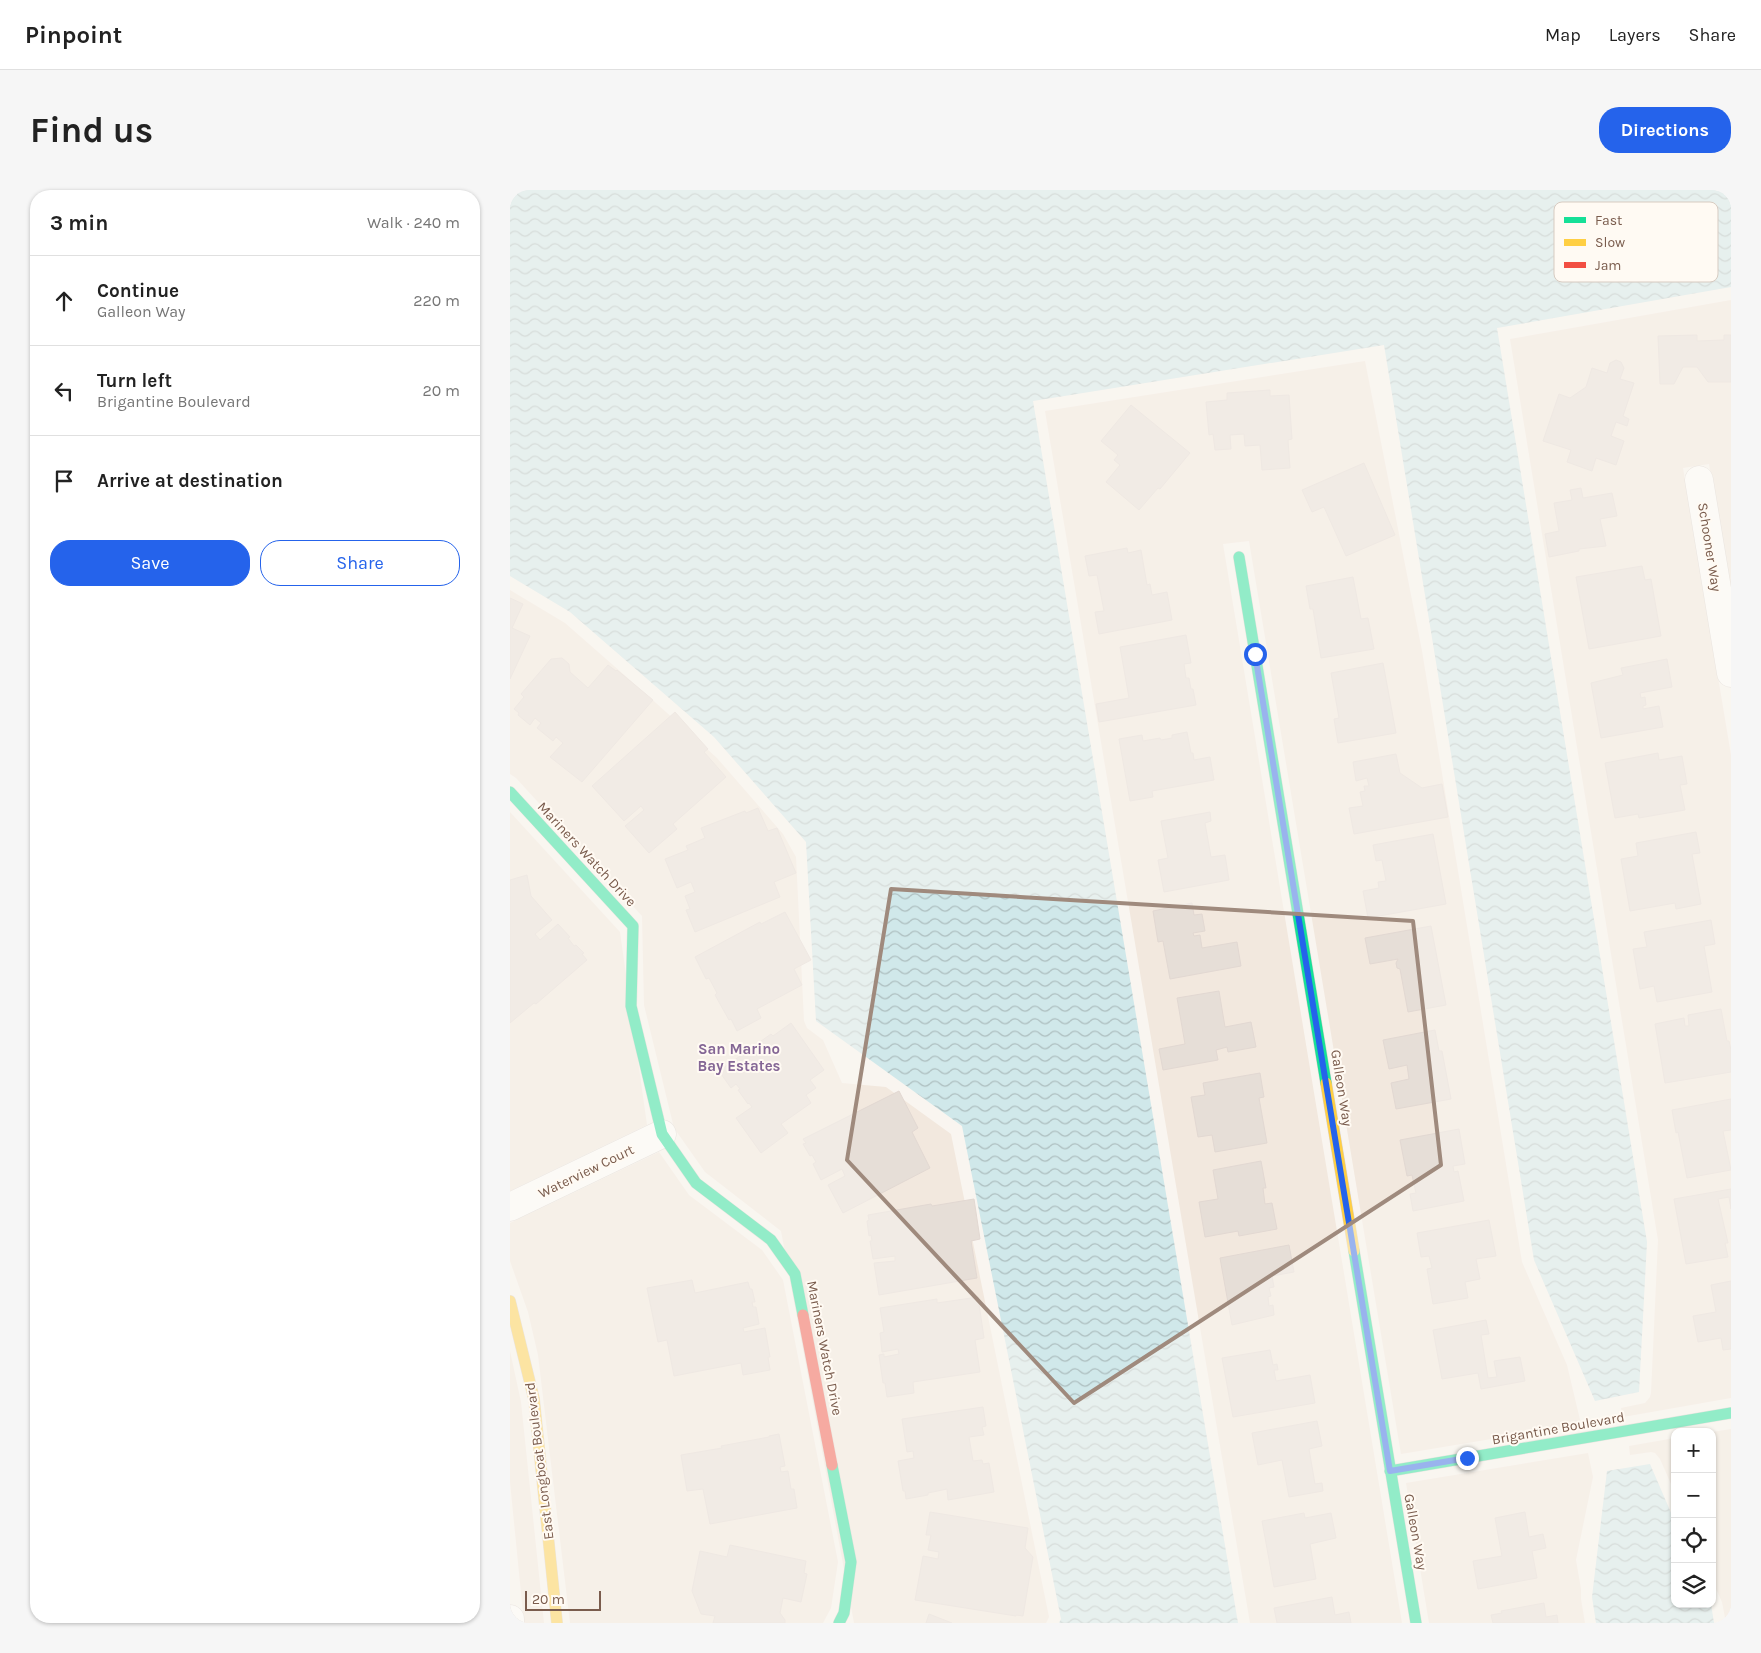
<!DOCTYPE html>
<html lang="en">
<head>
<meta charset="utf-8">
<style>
  :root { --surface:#fff; --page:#f6f6f6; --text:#222; --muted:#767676; --line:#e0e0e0; --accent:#2563eb }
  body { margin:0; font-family:Karla,sans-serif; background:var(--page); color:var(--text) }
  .controls { position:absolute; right:15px; bottom:15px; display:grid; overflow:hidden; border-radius:10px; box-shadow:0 1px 4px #0004 }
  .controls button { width:45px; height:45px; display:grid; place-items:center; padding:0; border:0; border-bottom:1px solid var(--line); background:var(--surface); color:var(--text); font:25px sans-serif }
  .scale { position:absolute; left:15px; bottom:12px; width:76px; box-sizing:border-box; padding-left:5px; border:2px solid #7a5c4d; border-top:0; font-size:14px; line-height:18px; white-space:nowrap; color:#7a5c4d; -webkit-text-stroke:4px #fffaf3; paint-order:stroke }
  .stop { position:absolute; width:15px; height:15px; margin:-11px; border:4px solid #2563eb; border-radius:50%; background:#fff }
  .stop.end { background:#2563eb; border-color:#fff; box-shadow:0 1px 5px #0008 }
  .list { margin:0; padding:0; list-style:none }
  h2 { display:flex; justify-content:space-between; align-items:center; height:65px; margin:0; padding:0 20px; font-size:21px }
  h2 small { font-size:16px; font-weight:400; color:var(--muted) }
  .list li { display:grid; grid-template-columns:32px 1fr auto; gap:15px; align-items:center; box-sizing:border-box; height:90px; padding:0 20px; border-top:1px solid var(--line) }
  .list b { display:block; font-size:19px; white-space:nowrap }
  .list p { margin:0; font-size:16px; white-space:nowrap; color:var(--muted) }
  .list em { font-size:16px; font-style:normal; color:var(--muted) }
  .actions { display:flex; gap:10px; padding:15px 20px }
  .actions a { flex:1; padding:11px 0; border:1px solid var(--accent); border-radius:20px; text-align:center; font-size:18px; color:var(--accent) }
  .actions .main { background:var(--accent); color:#fff }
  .icon { flex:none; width:28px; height:28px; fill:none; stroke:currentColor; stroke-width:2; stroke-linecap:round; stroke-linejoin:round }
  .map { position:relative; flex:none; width:1221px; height:1433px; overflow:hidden; border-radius:20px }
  header { display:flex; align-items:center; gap:30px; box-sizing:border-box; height:70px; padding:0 25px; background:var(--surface); border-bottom:1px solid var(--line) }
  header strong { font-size:24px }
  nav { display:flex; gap:28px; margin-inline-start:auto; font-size:18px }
  .intro { display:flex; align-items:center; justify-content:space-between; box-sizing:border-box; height:120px; padding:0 30px }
  h1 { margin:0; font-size:35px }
  .button { padding:12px 22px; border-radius:20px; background:var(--accent); color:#fff; font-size:18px; font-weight:700 }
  main { display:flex; gap:30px; padding:0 30px }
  aside { flex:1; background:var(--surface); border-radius:20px; box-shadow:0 1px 4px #0004 }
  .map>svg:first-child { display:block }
  .residential { fill:#f2e8de }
  .water { fill:url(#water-waves) }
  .building { fill:#e6ded7; stroke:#e2d8d2 }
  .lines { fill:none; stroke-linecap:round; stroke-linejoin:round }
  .street-casing { stroke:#d7d1cb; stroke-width:29 }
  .fast-casing { stroke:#d9d2cb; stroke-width:12 }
  .slow-casing { stroke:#d9d2cb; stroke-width:12 }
  .jam-casing { stroke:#d9d2cb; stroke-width:12 }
  .street { stroke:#fefefd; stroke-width:28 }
  .fast { stroke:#16e098; stroke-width:11 }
  .slow { stroke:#ffcf43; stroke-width:11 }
  .jam { stroke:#f24e42; stroke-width:11 }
  .route { stroke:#2563eb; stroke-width:6 }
  .marked { fill:none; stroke:#9f8a7d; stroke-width:4; stroke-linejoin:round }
  .labels { text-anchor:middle; stroke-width:4; stroke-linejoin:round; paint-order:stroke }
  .street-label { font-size:14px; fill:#7a5c4d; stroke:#fffaf3 }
  .neighbourhood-label { font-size:15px; font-weight:bold; fill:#846695; stroke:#fffaf3 }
  .key { fill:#fffaf3; stroke:#d7cbc1; stroke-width:1 }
  .key-label { font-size:14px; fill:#7a5c4d }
</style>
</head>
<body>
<header>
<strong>Pinpoint</strong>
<nav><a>Map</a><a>Layers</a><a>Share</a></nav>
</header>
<div class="intro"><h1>Find us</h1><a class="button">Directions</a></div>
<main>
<aside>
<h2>3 min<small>Walk · 240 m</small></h2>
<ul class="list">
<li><svg class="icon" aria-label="ahead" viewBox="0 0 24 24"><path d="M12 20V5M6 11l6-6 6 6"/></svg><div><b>Continue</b><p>Galleon Way</p></div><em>220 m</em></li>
<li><svg class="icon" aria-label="left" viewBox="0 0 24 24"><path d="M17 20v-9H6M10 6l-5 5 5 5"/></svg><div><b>Turn left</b><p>Brigantine Boulevard</p></div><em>20 m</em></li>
<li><svg class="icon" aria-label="arrive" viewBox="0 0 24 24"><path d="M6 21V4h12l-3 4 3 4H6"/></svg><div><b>Arrive at destination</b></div></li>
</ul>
<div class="actions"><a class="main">Save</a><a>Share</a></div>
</aside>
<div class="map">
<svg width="1221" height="1433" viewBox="0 0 1221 1433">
  <defs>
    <pattern id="water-waves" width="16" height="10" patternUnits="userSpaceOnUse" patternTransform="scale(1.25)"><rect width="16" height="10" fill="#d0e8ea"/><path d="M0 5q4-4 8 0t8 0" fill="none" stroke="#aebfc0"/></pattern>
  </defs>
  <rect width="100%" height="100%" fill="#f9f5f0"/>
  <!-- residential -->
  <path class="residential" d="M1221 110V404L1199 274 1173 278 1221 565V1208L1113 1227 1111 1218 1135 1213 1140 1207 1141 1203 1148 1050 1000 149Z
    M855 171 912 461 1012 1072 1057 1175 1071 1234 891 1264 739 351 713 354 892 1433H740L535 221Z
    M0 400 55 433 136 504 207 568 273 644 286 667 294 831 297 838 313 850 332 893 376 897 441 944 539 1427 536 1433H344L271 1041 195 982 164 938 134 815 132 726 6 588 0 584Z
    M0 622 110 742 137 935 0 1001Z
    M149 962 179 1005 252 1060 273 1090 328 1372 321 1418 313 1433H60L28 1165 18 1122 0 1071V1033Z
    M0 1161 11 1212 34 1433H14L0 1292Z
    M1221 1239V1433H1216L1212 1412 1202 1390V1242Z
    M1165 1248V1303L1150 1269 1145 1263 1141 1262 1120 1265 1119 1256Z
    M1078 1263 1083 1287 1066 1370 1071 1399V1409L1075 1433H919L896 1293Z"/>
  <!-- water -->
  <path class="water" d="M0 0H1221V97L987 138 1137 1052 1129 1202 1085 1211 1024 1070 874 155 523 211 728 1433H549L551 1429 452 936 306 831 296 652 204 547 60 422 0 386Z
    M1140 1274 1165 1332V1414H1201L1204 1433H1086L1082 1407 1097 1281Z"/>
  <!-- building -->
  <path class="building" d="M1187 145V151L1214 150V145H1221V192H1198L1187 177H1173L1164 194H1150L1148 146Z
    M1106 170 1111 172 1114 178 1110 189 1124 193 1113 226 1119 229 1117 236 1106 232 1101 246 1114 251 1106 275 1086 268 1082 281 1057 272 1061 260 1033 251 1049 204 1060 208 1076 197 1082 178 1097 183 1100 173Z
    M760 200V206L779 205 782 249 778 250 780 278 752 280 750 255 735 256 734 244 720 245 721 259 705 260 703 244 699 245 696 212 717 210V203Z
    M621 215 680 263 650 299 648 298 629 320 596 292 610 275 604 270 608 265 591 251Z
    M854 273 885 345 836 366 814 317 802 322 792 300Z
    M1071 298 1073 308 1102 303 1107 326 1090 329 1096 356 1069 359V361L1039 367 1035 344 1049 341 1044 313 1062 310 1060 300Z
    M617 358 618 363 631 360 637 395 640 394 642 405 657 402 662 430 589 444 585 422 594 421 587 385 579 386 575 366Z
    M1132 376 1135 390 1141 389 1151 446 1079 459 1066 387Z
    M843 387 851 429 858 428 864 459 811 468 803 419H800L796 396Z
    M0 408 13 414 2 438 20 446 0 489Z
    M676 445 681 473 674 474 676 488H679L681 499H683L686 515 589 532 586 514 619 508 610 457Z
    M52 468 59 474 60 482 78 498 98 475 106 481 107 480 143 510 72 592 40 567 53 553 46 547 43 551 27 538 31 533 25 528 20 535 8 525 9 523 4 519 14 507 11 504 41 469Z
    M1157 469 1162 497 1130 503 1131 508 1135 507 1136 515 1133 516V519L1149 516 1153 537 1091 548 1081 493 1113 485 1111 478Z
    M873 473 886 543 828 553 824 529 829 528 821 483Z
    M165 522 198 559 194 562 216 587 163 634 167 639 139 663 115 636 134 620 131 616 114 631 82 596Z
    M677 542 681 563H683L684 570 700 567 704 590 642 601 643 607 620 611 609 549 632 545 633 551 650 548 651 550 662 548V545Z
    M1148 563 1149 570 1172 566 1177 594 1170 595 1175 620 1129 628 1128 624 1105 628 1095 573Z
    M886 564 890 583 912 598 932 594 938 627 844 644 839 618 853 616 850 602 855 601 854 596H859L857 588 846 591 843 572Z
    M248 618 258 641 267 638 286 683 264 692 270 707 185 742 176 720 180 719 175 706 185 702 181 692 167 698 155 669 178 660 176 656 195 648 191 638 235 621 236 623Z
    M700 622 701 631 695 633 701 667 715 665 719 690 654 702 648 670 658 668 651 631Z
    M1186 642 1190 663 1182 664 1191 714 1166 719 1165 713 1120 721 1111 669 1128 666 1126 653Z
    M923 644 936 714 858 728 853 701 869 698 868 692 876 691 872 670 866 671 863 655Z
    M17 685 21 706 42 730 25 744 30 750 48 734 60 747 58 748 64 756 66 755 74 763 72 764 77 770 26 814 24 813 0 833V690Z
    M682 713 684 725 692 724 695 741 683 743 684 746 690 745 692 758 727 752 731 776 660 789 653 751 648 752 643 721Z
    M275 722 301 770 284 779 292 795 247 819 251 828 227 841 221 829 219 830 205 805 207 803 199 788 196 789 185 767 250 732 251 734Z
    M1201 730 1205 754 1194 756 1202 802 1147 812 1144 796 1130 799 1123 759 1137 757 1134 742Z
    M921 736 936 815 898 822 890 779 887 778 886 773 888 769 860 774 855 748Z
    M709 801 715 837 741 832 746 857 718 862 717 857 706 860 708 870 653 880 649 859 675 854 667 808Z
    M1211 819 1217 851H1219L1221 860V882L1155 893 1145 834 1174 828 1175 836H1179L1178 825Z
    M281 833 314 880 300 890 306 898 296 905 301 913 271 934 278 943 251 963 226 928 242 917 239 913 238 914 228 900 230 899 226 894 221 898 209 881 261 844 263 846Z
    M925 840 929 861H932L941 909 886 919 881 893 899 889 897 875 879 879 873 850Z
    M750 883 754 907 749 908 757 953 705 962 702 945 688 947 681 907 695 905 693 893Z
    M389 901 408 938 402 942 420 978 333 1023 318 995 335 986 332 979 311 990 303 974 306 972 302 965 300 966 293 954 296 953 293 949Z
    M1221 909V940L1213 941 1221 980 1177 988 1168 942 1166 943 1162 920Z
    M949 939 955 974 943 976 944 982 948 981 954 1011 903 1021 900 1004 906 1003 902 985 897 986 890 950Z
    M751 971 756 998H753L755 1014 762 1013 767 1039 729 1046 728 1041 695 1047 689 1012 708 1009 703 980Z
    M1221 999V1019L1219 1007 1208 1009 1218 1053H1215L1218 1067 1176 1074 1164 1009Z
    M464 1009 470 1049 461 1051 467 1088 369 1105 364 1073 385 1071V1066L363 1069 360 1051H362L361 1045 359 1046 357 1031 359 1030 358 1025 421 1014 422 1016Z
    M979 1030 986 1066 966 1069 970 1089 955 1092 958 1108 923 1114 917 1079 922 1078 919 1066 911 1067 907 1043Z
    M779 1055 784 1082 762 1086 764 1097 759 1098 761 1106 758 1107 759 1116 763 1115 764 1125 722 1135 710 1068Z
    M182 1090 185 1103 238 1092 240 1099H242L245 1112H242L243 1117H246L249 1134 233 1138 234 1142 255 1138 260 1167H258L260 1180 233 1185 231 1173 164 1186 157 1150 148 1152 137 1098Z
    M1221 1091V1159L1213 1160 1211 1148 1188 1152 1183 1126 1206 1122 1201 1095Z
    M468 1107 474 1148 465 1150 470 1182 403 1192 404 1203 377 1207 375 1193H373L369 1165 374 1164V1167L389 1164 388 1159 372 1162 370 1143 374 1142 370 1118 427 1109V1113Z
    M976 1130 979 1144 971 1145 978 1188 987 1187 984 1171 1010 1167 1015 1191 971 1199 968 1183 932 1189 923 1140Z
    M760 1160 763 1175 767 1174 768 1180H764L766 1191 800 1185 805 1213 723 1227 712 1168Z
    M473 1217 476 1236 472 1237 474 1245 459 1247 463 1271 472 1270 473 1274 479 1273 484 1302 438 1310 437 1299 418 1303V1305L396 1309 395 1301H393L388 1271 404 1268 403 1261 397 1262 392 1229Z
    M807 1231 812 1256 799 1259 805 1294 812 1293 813 1301 779 1307 772 1270 748 1275 742 1243Z
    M269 1244 275 1276 270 1277 271 1282 278 1281 281 1299H284L287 1318 200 1334 193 1299 177 1301 171 1265 212 1258 211 1256 259 1247V1246Z
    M420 1322 518 1338 515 1358 523 1367 513 1426 506 1425V1426L405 1410 413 1366 428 1369 429 1362 418 1360 421 1345H416Z
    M1015 1322 1019 1347 1033 1344 1036 1358 1022 1361 1027 1388 968 1399 963 1371 992 1366 985 1328Z
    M794 1323 795 1328 821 1323 826 1348 800 1354 806 1389 764 1397 752 1331Z
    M220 1355 296 1371 294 1383 297 1384 291 1412 273 1408 270 1423 275 1430V1433H203L205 1426 191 1424 182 1401 190 1361 217 1367Z
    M822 1407 825 1425 839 1422 841 1433H767L764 1418Z
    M1034 1413 1036 1427 1047 1425 1048 1433H983L981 1425 992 1423 991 1421Z
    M419 1424 442 1433H416Z"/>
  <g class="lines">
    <!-- street casing -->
    <g class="street-casing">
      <path id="street" d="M1189 290 1221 483
        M0 1017 152 944
        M0 1429V1433"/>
    </g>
    <!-- fast casing -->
    <g class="fast-casing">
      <path id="fast" d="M729 367 816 893
        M0 602 123 736 121 816 152 944 186 993 261 1050 285 1084 293 1125
        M844 1061 906 1433
        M322 1275 341 1372 334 1423 329 1433
        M880 1281 1221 1223"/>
    </g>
    <!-- slow casing -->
    <g class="slow-casing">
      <path id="slow" d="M816 893 844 1061
        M0 1111 24 1209 47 1433"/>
    </g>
    <!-- jam casing -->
    <g class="jam-casing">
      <path id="jam" d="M293 1125 322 1275"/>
    </g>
    <!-- street -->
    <use href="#street" class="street"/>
    <!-- fast -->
    <use href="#fast" class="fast"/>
    <!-- slow -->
    <use href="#slow" class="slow"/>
    <!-- jam -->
    <use href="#jam" class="jam"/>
  </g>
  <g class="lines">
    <!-- route -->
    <path class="route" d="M745 464 880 1281 957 1268"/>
  </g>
  <!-- marked area -->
  <path d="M0 0H1221V1433H0ZM381 699 903 731 931 975 564 1213 337 970Z" fill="#f9f5f0" fill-opacity=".55" fill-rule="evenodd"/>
  <path class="marked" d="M381 699 903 731 931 975 564 1213 337 970Z"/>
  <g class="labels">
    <!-- street labels -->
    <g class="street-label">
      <text transform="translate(1200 357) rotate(81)" y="5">Schooner Way</text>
      <text transform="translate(77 664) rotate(47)" y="5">Mariners Watch Drive</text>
      <text transform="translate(832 898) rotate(81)" y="5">Galleon Way</text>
      <text transform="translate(76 981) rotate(-26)" y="5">Waterview Court</text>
      <text transform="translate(315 1158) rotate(79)" y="5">Mariners Watch Drive</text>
      <text transform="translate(1048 1238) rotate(-10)" y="5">Brigantine Boulevard</text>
      <text transform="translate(29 1271) rotate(-97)" y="5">East Longboat Boulevard</text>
      <text transform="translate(906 1342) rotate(80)" y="5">Galleon Way</text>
    </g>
    <!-- neighbourhood labels -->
    <g class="neighbourhood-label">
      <text x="229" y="864">San Marino<tspan x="229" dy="17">Bay Estates</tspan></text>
    </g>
  </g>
  <!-- legend -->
  <rect x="1044" y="12" width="164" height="80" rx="8" class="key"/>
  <rect x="1054" y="27" width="22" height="6" fill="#16e098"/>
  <rect x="1054" y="49" width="22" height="7" fill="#ffcf43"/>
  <rect x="1054" y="72" width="22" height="6" fill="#f24e42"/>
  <g class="key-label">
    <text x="1085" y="35">Fast</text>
    <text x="1085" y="57">Slow</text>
    <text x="1085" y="80">Jam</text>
  </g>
</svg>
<div class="controls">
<button>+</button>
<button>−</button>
<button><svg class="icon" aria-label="locate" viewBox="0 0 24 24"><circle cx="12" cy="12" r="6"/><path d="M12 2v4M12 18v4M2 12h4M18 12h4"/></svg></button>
<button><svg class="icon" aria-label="layers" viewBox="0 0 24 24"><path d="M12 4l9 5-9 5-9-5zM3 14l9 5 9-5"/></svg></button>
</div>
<div class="scale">20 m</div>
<div class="stop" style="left:745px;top:464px"></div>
<div class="stop end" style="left:957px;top:1268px"></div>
</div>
</main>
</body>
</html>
